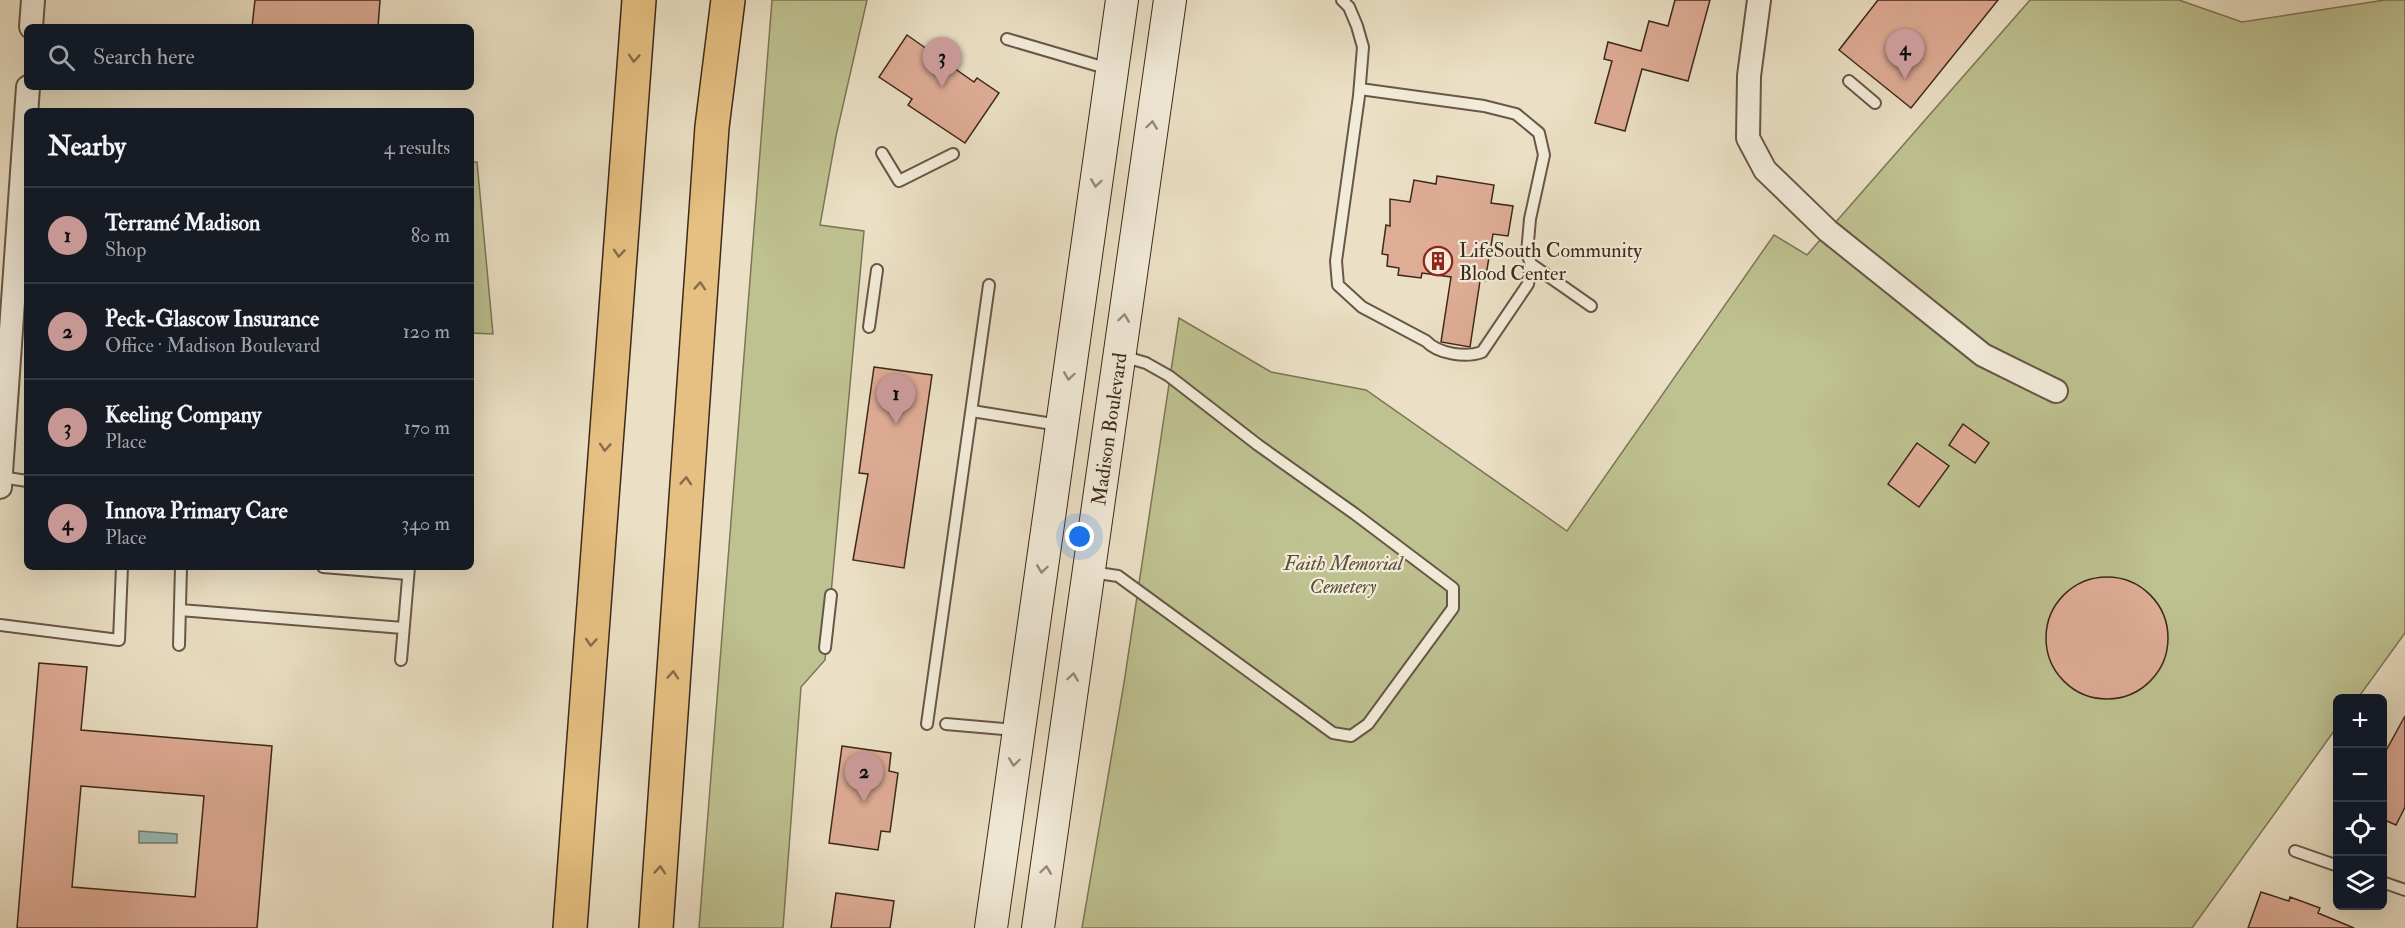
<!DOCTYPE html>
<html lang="en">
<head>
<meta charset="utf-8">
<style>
  :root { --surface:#171b24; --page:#242831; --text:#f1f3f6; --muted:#9ea1a6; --line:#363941; --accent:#c59692 }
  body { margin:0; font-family:"IM FELL Double Pica",serif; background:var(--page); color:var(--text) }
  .controls { position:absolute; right:18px; bottom:18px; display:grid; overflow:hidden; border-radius:9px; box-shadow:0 6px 24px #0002 }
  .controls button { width:54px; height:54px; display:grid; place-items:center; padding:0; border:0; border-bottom:2px solid var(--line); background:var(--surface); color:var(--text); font:30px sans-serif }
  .you { position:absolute; left:1080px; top:537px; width:21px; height:21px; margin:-15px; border:4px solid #fff; border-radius:50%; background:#1a73e8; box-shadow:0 0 0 9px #1a73e833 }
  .badge { display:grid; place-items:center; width:39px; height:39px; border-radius:50%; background:var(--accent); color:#111; font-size:20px; font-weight:700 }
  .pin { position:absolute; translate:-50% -50px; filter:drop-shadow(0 2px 3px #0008) }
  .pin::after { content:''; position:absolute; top:32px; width:21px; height:18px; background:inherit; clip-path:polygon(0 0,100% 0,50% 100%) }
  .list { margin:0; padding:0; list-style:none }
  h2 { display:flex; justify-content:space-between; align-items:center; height:78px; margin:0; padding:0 24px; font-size:26px }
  h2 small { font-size:20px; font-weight:400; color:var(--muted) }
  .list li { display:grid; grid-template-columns:39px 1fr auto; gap:18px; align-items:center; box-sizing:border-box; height:96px; padding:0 24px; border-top:2px solid var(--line) }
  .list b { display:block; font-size:22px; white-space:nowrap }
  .list p { margin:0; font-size:20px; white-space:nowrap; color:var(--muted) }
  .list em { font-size:20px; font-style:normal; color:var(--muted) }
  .icon { flex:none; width:33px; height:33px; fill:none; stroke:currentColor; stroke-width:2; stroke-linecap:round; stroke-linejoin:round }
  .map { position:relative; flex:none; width:2405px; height:928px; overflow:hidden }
  .search { position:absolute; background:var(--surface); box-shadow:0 6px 24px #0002; left:24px; top:24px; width:450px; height:66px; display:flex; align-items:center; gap:15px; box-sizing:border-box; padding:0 21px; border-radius:9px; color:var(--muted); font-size:22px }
  .panel { position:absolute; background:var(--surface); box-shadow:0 6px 24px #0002; left:24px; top:108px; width:450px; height:462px; border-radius:9px }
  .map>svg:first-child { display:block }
  .green { fill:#bec190; stroke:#7d7556; stroke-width:1.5 }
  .water { fill:#99bcba; stroke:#74817a; stroke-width:1.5 }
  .building { fill:#dfac96; stroke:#3c291b; stroke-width:1.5; fill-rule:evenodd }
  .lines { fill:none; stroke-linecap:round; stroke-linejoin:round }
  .service-casing { stroke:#685746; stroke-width:14 }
  .minor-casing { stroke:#685746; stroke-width:26 }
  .secondary-casing { stroke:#3c291b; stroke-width:34 }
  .motorway-casing { stroke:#3c291b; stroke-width:36 }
  .service { stroke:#f2ebd9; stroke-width:10 }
  .minor { stroke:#f2ebd9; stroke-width:22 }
  .secondary { stroke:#f2ebd9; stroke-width:32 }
  .motorway { stroke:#e6c082; stroke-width:33 }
  .oneway { stroke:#886d49 }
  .oneway2 { stroke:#978a7a }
  .labels { text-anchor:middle; stroke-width:4.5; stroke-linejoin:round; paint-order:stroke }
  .poi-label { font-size:20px; fill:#3c291b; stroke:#f2ebd9; text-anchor:start }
  .street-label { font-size:20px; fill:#3c291b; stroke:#f2ebd9 }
  .park-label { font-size:20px; font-style:italic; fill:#5c4f38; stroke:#f2ebd9 }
</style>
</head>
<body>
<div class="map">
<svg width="2405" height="928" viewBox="0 0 2405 928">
  <rect width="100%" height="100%" fill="#ebe0c5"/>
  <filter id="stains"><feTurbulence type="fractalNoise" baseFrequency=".00333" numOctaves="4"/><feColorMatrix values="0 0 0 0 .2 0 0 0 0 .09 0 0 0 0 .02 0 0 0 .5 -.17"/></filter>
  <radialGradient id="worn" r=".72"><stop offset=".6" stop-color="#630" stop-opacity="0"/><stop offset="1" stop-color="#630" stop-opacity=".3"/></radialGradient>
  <!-- green -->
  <path class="green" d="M772 0H867L836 136 820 225 864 231 825 660 801 687 783 928H699Z
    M2030 0H2179L2242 22 2385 0H2405V633L2358 698H2338L2337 727 2192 928H1082L1124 683 1179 318 1271 372 1366 390 1567 531 1774 235 1807 255Z
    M471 162H477L493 334 471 333Z"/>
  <!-- water -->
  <path class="water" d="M139 831 177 834V843H139Z"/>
  <!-- building -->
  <path class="building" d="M255 0H380L378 27H252Z
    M1675 0H1710L1688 81 1642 69 1625 131 1595 123 1612 61 1604 59 1608 42 1641 51 1649 21 1668 26Z
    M1878 0H1998L1911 108 1839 50Z
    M907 35 974 82 977 78 999 93 965 143 908 105 912 99 879 77Z
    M1437 176 1494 185 1491 203 1513 206 1508 236 1493 234 1485 281H1480L1470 347 1441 342 1451 277 1422 273 1421 278 1398 275 1399 268 1387 266 1388 255 1382 254 1386 225 1390 226V199L1410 202 1414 180 1436 184Z
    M874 367 932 375 904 568 853 560 868 474 859 473Z
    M1963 424 1989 443 1975 463 1949 445Z
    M1917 443 1949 466 1919 507 1888 484Z
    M2046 638a61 61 0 1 1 122 0a61 61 0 1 1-122 0Z
    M39 663 87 667 81 730 272 746 257 928H17ZM81 786 204 796 195 897 72 887Z
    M2405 716V807L2396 825 2382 819V758Z
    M842 746 891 753 889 771 898 773 890 832 881 831 878 850 829 843Z
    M2261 892 2289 901 2290 897 2320 908 2318 913 2354 928H2248Z
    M836 893 894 901 890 928H831Z"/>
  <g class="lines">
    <!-- service casing -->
    <g class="service-casing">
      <path id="service" d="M1342 0 1349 7 1357 26 1363 47 1359 96 1336 261 1338 285 1362 307 1426 341C1438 354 1466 358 1482 352L1528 284 1531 264 1527 253 1530 219 1544 155 1539 133 1516 114 1484 106 1360 89
        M1007 39 1109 69
        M1849 81 1875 103
        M882 153 899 181 953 154
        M1531 264 1591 306
        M869 327 877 270
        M972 411 1059 425
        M1 477 27 481
        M323 567 408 574
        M1091 572 1118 576 1333 733 1351 736 1368 724 1453 608V588L1355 514 1258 445 1169 376 1146 363 1122 356
        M180 610 403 628
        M0 625 119 640 122 567
        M179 645 181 567
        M825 648 831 595
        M401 660 409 567
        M927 724 989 285
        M946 724 1015 730
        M2295 851 2338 866
        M2382 882 2405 890"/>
    </g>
    <!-- minor casing -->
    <g class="minor-casing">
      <path id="minor" d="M1759 0 1749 76 1748 138 1765 170 1828 231 1983 355 2056 391
        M31 27 33 0
        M0 487 28 87"/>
    </g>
    <!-- secondary casing -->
    <g class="secondary-casing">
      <g id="secondary">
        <path d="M991 928 1122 0"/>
        <path id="s1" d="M1038 928 1170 0"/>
      </g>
    </g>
    <!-- motorway casing -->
    <g class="motorway-casing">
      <path id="motorway" d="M570 928 639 0
        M656 928 712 127 728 0"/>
    </g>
    <!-- service -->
    <use href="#service" class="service"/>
    <!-- minor -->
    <use href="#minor" class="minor"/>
    <!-- secondary -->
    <use href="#secondary" class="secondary"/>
    <!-- motorway -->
    <use href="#motorway" class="motorway"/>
  </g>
  <!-- one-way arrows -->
  <defs><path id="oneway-chevron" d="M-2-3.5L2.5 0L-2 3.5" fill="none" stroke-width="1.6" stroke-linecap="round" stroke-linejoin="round" transform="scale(1.5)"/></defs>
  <g class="oneway">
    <use href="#oneway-chevron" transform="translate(634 58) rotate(94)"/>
    <use href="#oneway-chevron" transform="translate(619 253) rotate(94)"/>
    <use href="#oneway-chevron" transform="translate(700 286) rotate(-86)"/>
    <use href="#oneway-chevron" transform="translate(605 447) rotate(94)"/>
    <use href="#oneway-chevron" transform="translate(686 481) rotate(-86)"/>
    <use href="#oneway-chevron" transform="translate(591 642) rotate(94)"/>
    <use href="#oneway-chevron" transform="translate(673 675) rotate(-86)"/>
    <use href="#oneway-chevron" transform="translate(660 870) rotate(-86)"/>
  </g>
  <g class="oneway2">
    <use href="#oneway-chevron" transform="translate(1152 125) rotate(-82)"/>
    <use href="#oneway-chevron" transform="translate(1096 183) rotate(98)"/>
    <use href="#oneway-chevron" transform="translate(1124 318) rotate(-82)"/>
    <use href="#oneway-chevron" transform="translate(1069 376) rotate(98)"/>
    <use href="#oneway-chevron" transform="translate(1042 569) rotate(98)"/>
    <use href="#oneway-chevron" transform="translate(1073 677) rotate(-82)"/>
    <use href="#oneway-chevron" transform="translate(1014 762) rotate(98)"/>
    <use href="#oneway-chevron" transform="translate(1046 870) rotate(-82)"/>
  </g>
  <!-- icons -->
  <defs>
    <g id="building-ring" transform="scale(1.5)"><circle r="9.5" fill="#f2ebd9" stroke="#8f2418" stroke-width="1.5"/><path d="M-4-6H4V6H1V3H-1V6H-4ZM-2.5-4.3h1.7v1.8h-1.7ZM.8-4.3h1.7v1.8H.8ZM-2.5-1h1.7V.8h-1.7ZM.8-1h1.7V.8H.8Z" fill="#8f2418"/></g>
  </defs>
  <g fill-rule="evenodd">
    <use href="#building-ring" x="1438" y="261"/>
  </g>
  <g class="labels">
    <!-- poi labels -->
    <g class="poi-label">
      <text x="1459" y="257">LifeSouth Community<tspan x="1459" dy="23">Blood Center</tspan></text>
    </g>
    <!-- street labels -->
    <g class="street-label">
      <text dy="7" stroke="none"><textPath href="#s1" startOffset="504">Madison Boulevard</textPath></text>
    </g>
    <!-- park labels -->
    <g class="park-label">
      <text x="1343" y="570">Faith Memorial<tspan x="1343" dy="23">Cemetery</tspan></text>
    </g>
  </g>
  <rect width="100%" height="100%" filter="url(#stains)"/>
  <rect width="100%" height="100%" fill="url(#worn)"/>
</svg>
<div class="controls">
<button>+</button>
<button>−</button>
<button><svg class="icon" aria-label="locate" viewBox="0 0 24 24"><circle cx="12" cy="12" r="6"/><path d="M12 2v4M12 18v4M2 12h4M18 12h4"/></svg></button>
<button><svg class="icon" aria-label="layers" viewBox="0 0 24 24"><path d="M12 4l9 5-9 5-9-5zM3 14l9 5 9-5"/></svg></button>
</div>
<div class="you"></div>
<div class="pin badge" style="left:896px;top:424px">1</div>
<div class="pin badge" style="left:864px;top:802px">2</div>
<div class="pin badge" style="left:942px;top:87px">3</div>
<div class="pin badge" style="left:1905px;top:79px">4</div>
<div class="search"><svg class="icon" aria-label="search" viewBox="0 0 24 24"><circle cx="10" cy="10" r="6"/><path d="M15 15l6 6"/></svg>Search here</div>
<section class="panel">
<h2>Nearby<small>4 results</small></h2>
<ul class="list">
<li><span class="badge">1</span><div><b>Terramé Madison</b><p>Shop</p></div><em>80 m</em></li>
<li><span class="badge">2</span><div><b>Peck-Glascow Insurance</b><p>Office · Madison Boulevard</p></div><em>120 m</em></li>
<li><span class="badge">3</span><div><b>Keeling Company</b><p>Place</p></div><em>170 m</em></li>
<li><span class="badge">4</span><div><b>Innova Primary Care</b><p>Place</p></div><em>340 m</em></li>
</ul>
</section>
</div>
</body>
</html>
